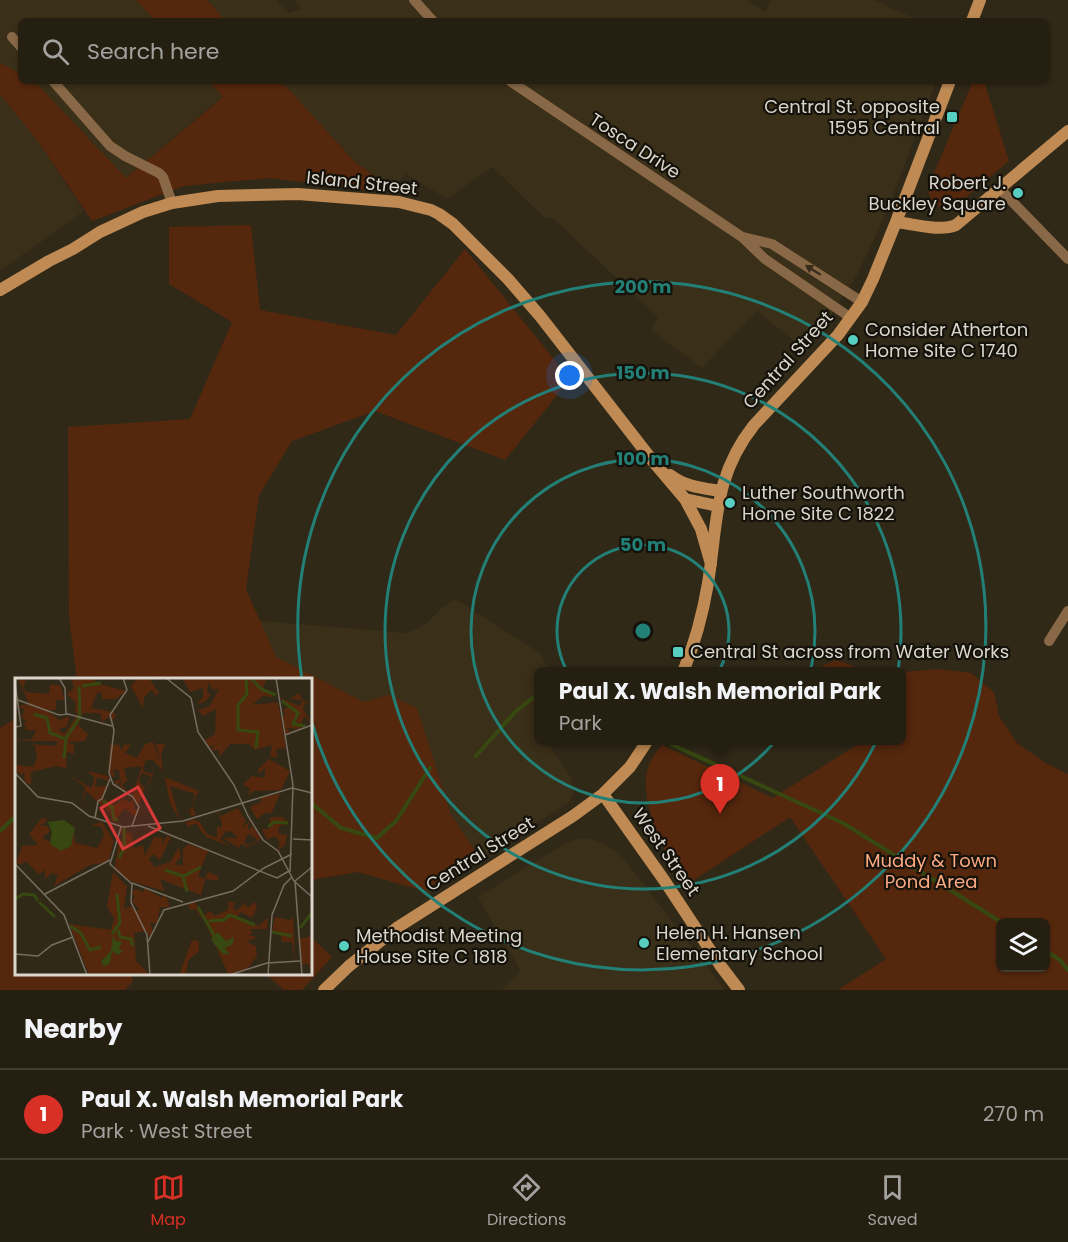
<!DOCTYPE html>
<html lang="en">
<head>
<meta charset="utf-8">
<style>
  :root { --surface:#251f12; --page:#312c20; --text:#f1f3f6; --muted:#a3a29f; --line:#423d32; --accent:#d93025 }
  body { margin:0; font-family:Poppins,sans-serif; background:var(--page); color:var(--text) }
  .controls { position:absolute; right:18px; bottom:18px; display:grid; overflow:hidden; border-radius:9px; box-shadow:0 2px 4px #0004 }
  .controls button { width:54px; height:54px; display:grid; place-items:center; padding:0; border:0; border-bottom:2px solid var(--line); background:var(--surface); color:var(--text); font:30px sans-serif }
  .you { position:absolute; left:570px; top:376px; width:21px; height:21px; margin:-15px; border:4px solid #fff; border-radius:50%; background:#1a73e8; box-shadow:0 0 0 9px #1a73e833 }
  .badge { display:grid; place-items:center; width:39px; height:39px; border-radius:50%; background:var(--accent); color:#fff; font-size:20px; font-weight:700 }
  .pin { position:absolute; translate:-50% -50px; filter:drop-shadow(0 2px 3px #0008) }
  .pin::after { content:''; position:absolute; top:32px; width:21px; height:18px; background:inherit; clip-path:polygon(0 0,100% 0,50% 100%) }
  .popup { position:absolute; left:534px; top:667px; width:372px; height:78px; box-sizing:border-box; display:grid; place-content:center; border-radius:9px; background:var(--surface); filter:drop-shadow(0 2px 4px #0005); font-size:20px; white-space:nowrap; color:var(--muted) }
  .popup b { font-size:22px; color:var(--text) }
  .popup::after { content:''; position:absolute; left:50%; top:100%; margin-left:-12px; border:12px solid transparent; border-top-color:var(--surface) }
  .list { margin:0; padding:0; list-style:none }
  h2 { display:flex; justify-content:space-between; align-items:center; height:78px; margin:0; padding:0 24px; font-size:26px }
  h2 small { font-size:20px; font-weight:400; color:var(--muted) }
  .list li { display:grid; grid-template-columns:39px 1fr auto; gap:18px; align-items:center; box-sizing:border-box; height:90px; padding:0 24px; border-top:2px solid var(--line) }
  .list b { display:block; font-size:22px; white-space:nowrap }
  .list p { margin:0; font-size:20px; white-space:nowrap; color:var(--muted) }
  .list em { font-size:20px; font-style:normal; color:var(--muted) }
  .icon { flex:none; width:33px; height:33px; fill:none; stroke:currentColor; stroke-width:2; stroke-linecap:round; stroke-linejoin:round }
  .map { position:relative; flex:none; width:1068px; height:990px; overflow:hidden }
  .search { position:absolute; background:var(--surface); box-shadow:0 2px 4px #0004; left:18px; right:18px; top:18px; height:66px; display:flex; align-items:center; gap:15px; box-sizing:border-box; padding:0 21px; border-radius:9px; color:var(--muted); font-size:22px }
  .sheet { height:168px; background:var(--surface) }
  nav { display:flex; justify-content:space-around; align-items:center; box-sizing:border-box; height:84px; border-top:2px solid var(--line); background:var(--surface); font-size:16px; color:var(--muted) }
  nav a { display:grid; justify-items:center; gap:3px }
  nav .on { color:var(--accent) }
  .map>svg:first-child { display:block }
  .built { fill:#3a2f18 }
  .green { fill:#55270d; fill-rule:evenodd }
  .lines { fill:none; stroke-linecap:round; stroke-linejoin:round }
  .stream { stroke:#374811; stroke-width:4 }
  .street { stroke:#896847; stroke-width:10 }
  .secondary { stroke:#bf8a53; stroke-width:12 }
  .oneway { fill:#382c1d }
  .ring { fill:none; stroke:#238077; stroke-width:3 }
  .poi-dot { fill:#58cec0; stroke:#15120b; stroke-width:2 }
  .labels { text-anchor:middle; stroke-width:4.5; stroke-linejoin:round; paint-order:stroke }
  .poi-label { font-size:18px; fill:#dbd6cc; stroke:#15120b; text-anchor:start }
  .street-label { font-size:18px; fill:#dbd6cc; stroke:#15120b }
  .park-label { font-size:18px; fill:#fcaa82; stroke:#15120b }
  .inset-river { fill:none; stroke:#374811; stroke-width:3 }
  .inset-road { fill:none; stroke:#756e60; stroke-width:1.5 }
  .view { fill:#d63938; fill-opacity:0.15; stroke:#d63938; stroke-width:3 }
  .inset-edge { fill:none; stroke:#dbd6cc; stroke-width:3 }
  .centre { fill:#238077; stroke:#15120b; stroke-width:3 }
  .ring-label { font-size:18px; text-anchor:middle; font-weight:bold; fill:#238077; stroke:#15120b; stroke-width:4.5; stroke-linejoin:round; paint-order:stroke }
</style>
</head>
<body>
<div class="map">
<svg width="1068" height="990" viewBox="0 0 1068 990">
  <rect width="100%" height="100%" fill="#312918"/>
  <!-- built -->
  <path class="built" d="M0 0H136L155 21H21V74L0 63Z
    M207 0H276L289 13 302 9 294 0H747L765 12 771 0H874L920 21H226Z
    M33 81H209L223 96 126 178Z
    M281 81H936L887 211 857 275 807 351 757 311 702 368 651 330 658 317 554 219 544 217 492 167 447 199 406 174 392 188 355 162Z
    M0 94 37 140 84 211 0 271Z
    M455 599 540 653 546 664 548 671 538 672V740L547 741 571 778 573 791 572 797 568 803 427 894 311 733 310 680 272 679 227 618 404 633 413 631 428 622 442 608Z
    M578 839H590L603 843 620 854 725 990H502L521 971 478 897 564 844Z"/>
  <!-- green -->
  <path class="green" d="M136 0H207L226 21H155Z
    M0 63 21 74V81L35 82 126 178 223 97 209 81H281L355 162 392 188 386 192 269 178 184 186 92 221 37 140 0 94Z
    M973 81H984L1009 161 958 204C942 212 929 206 928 187Z
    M251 225 260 310 396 335 465 249 570 379 505 460 375 411 292 441 259 495 246 589 276 657 364 702 389 695 417 708 451 815 477 854 424 891 358 872 311 880 310 680 77 679 69 618 68 427 190 419 232 322 169 284V227Z
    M836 660 857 667 893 671H825L820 667Z
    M939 669 971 673 994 692 999 716 1017 743 1047 764 1068 774V990H838L886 959 790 817 691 882 689 880 683 884C666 855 636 798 649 765 652 757 657 751 662 745L773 798 863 741 902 740V672ZM1000 922H1046V968H1000Z
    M16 718V974H131L133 981 125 990H0V728Z
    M311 937 332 957 302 990H284L266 974H310Z"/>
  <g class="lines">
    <!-- stream -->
    <path class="stream" d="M664 741 843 823 1001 922
      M476 756 516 711 538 694
      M310 802 341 828 377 838 396 821 430 768
      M0 831 16 816
      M1046 951 1060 960 1068 970"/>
    <!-- street -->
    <path class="street" d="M414 0 433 21
      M12 37 21 47
      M53 81 110 146 125 156 159 173 163 177 172 203
      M510 81 742 237 765 259 851 318
      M999 188 1068 259
      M743 237 772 244 862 302
      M1049 641 1068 611"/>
    <!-- secondary -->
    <path class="secondary" d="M972 21 980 0
      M896 222C914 224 940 232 956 225L1068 131
      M0 290 49 261 73 249 100 232 143 212 172 203 218 196 298 194 399 202 431 210 439 214 453 224 508 279 540 316 652 460 685 499 701 529 711 564
      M670 475C686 487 702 488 721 491
      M685 499 718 506
      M683 672C695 643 703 613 708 583 718 522 713 477 754 425L838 335 862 302 873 279 896 222 950 81
      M603 794 664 880 720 965 739 990
      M324 990 349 966 398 927 573 816 603 794 630 767 648 740"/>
  </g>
  <!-- one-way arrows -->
  <defs><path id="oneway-solid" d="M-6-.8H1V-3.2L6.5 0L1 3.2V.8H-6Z" transform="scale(1.5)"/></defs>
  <use class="oneway" href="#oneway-solid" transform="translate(813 270) rotate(-148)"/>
  <!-- distance rings -->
  <g class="ring">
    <circle cx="643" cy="631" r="86"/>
    <circle cx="643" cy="631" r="172"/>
    <circle cx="643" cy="631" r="258"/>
    <path d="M302 679A344 344 0 1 1 311 720"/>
  </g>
  <!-- markers -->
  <g class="poi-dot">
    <rect x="946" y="111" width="12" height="12" rx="3"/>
    <circle cx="1018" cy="193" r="6"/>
    <circle cx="853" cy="340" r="6"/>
    <circle cx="730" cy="503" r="6"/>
    <rect x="672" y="646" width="12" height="12" rx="3"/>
    <circle cx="644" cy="943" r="6"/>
    <circle cx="344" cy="946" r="6"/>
  </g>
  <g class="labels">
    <!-- poi labels -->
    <g class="poi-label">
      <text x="940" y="113" text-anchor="end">Central St. opposite<tspan x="940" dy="21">1595 Central</tspan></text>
      <text x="1006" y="189" text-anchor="end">Robert J.<tspan x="1006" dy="21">Buckley Square</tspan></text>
      <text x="865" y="336">Consider Atherton<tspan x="865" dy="21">Home Site C 1740</tspan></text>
      <text x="742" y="499">Luther Southworth<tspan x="742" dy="21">Home Site C 1822</tspan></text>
      <text x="690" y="658">Central St across from Water Works</text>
      <text x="656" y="939">Helen H. Hansen<tspan x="656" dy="21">Elementary School</tspan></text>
      <text x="356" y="942">Methodist Meeting<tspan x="356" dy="21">House Site C 1818</tspan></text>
    </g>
    <!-- street labels -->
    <g class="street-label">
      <text transform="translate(635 146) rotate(33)" y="6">Tosca Drive</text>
      <text transform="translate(362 183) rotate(6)" y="6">Island Street</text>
      <text transform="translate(788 360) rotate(-48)" y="6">Central Street</text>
      <text transform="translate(666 852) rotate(55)" y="6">West Street</text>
      <text transform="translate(480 854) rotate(-32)" y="6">Central Street</text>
    </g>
    <!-- park labels -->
    <g class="park-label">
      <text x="931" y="867">Muddy &amp; Town<tspan x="931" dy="21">Pond Area</tspan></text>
    </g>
  </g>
  <!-- overview -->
  <g transform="translate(15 678)">
    <rect width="297" height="297" fill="#312918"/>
    <path d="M3 0 11 1 8 10 11 14 34 16 35 6 46 8 49 22H41V32H31L45 42 54 38 52 49 45 50 46 55H50L63 36 60 34 61 25 52 16 59 10 56 0H80V5L111 13 101 21H87V14L82 15 76 30 98 34 101 37 96 45 94 39 87 44 85 35H68L63 47 73 56 70 63 52 64 59 67V76L52 74 51 90 41 88 16 94V107L10 104 9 94 6 98 5 94 1 95 2 87 18 89 22 80 20 67 12 66 41 68 42 63H0L17 61 21 52H10L11 48 7 47 12 44 7 39 9 31 3 28 14 26ZM123 0H134L144 15 140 18 138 12 135 13 129 20 128 30 116 8ZM211 0H252L248 10 257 15V19L248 18 237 27 263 24 271 70 261 71 262 79H255L257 67 240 72 234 66H215L205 78 203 72 195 73 200 67 193 69 190 62 200 56 201 31 188 38 183 32 194 29 204 11 198 12 193 4 192 15 196 16 190 24 182 26 188 19V10L175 14 168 1ZM284 15 288 23 296 24 290 25 288 31 297 46 289 38 285 51 271 50 276 54 270 56 266 41 271 34 267 33 274 28 265 20 285 28 287 22 275 21ZM138 64 145 83 141 66H150L146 77 148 93 137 81 130 83 128 93 136 96 139 93 129 121 136 98 126 95 124 103 130 110 124 126 117 118 127 88 109 90 112 103 107 107 112 114 105 109 107 101 102 108 99 104 105 101 104 92 98 91 100 100 93 95 95 66 104 67 107 73 108 67 116 66 110 75 122 80 130 66ZM254 81 275 93 266 112 238 113 233 118 235 111 228 106 237 98 250 100V90L245 95 242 92ZM73 93 93 98 94 103 82 99 80 109 92 107 88 120 99 127 108 121 115 125 118 121 119 131 123 132 121 139 110 130 98 144 95 134 89 130V135L85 134 86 127 71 113 66 128 70 109 54 97 76 110 80 100ZM150 99 184 113 177 127 181 137 176 138 175 133H171L176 131 180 116 155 108 165 143 155 125ZM265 116 256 136 251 134 242 141 235 129 246 124V119ZM223 130 231 143 227 149 236 143 233 148 234 153 237 148 243 155 240 158 244 155 246 160 236 169H235L242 162 234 154 238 158 233 156 229 165 234 167 241 162 234 168 232 167 234 170 226 166 224 170 208 160H223L217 154 211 153 205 161 215 168 191 159 181 146 175 147 176 151 170 145 177 141 185 144 192 156 202 160V148L206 150 207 145 202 132 206 138ZM255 139H267L274 144 264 149 263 155 272 157 270 167 263 172 265 164 260 158 252 162 247 151H254ZM27 140 33 142 25 148H33L35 153 27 160 47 170 55 169 59 155 60 165 82 170 89 158 87 149 76 147 87 144 99 163 93 184 75 187 39 208 43 197 37 195 30 201V192L24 196 10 183 6 187 1 185 7 168 23 167 14 156ZM109 150V155H116L119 170 128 167 130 178 139 159 148 160 146 167 152 158 156 159 145 182 138 176 134 181 139 189 155 184 164 169 166 179 160 186 168 188V171L173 166 193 173 183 198 190 201 193 194 203 198V203L190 201 186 217 145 201 149 213 113 202 99 192 104 165 100 164 106 163 109 156 104 154ZM98 194 112 208 109 231 116 228 121 233 124 231 115 221 118 222 120 218 116 216 120 211 128 214 130 210 146 220 150 217 154 225V229H145L142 245H135L138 253 135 260 131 253 119 255 121 283 135 297H74L54 246 96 252 99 241 92 228ZM179 223 189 237 196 233 199 238 213 232 214 223 220 225 218 231 222 232 228 227 226 223 233 229 240 224 242 229 237 240 225 234 222 240 244 248 253 239 252 251H235L238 255 234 257 242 259 232 264 241 268 242 278 232 291 213 296 192 248 181 231 175 232 173 225ZM260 239 275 242 278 239 280 283 277 264H267L266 255 257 254ZM297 258V289L294 290 295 286 286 287 283 261ZM177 262 184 263V273L173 283 171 297H164Z" fill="#55270d"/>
    <path d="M49 142 60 150 59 154 56 168 46 173 35 166 37 154 33 144ZM203 254 211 263 219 259 218 266 210 270 215 276H208L199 266 196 260ZM98 257 100 262 107 264 104 271 108 273 103 277 97 273 95 285 89 289 86 283 96 273Z" fill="#374811"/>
    <path class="inset-river" d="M231 0 232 16 223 27V52L243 54 241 70M236 0 246 11 261 17M67 8 86 5M267 23 283 35 278 46 290 48M19 36 32 40 35 55 51 61M49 80 51 60 65 39 64 9M88 123 97 129 99 141 103 142M253 149 259 144 273 145M104 180 109 170V150M150 192 168 198 172 214M169 198 186 189M0 221 8 216 19 217 23 223M24 224 40 239M183 229 199 257M194 243 209 242 215 237 240 247M55 248 66 255 75 272 86 269M285 250 297 235M103 252 105 259 116 261 118 268M257 254 277 258M97 256 105 245 102 216"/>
    <path class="inset-road" d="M44 0 50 10 51 36M108 0 112 12 95 37 99 52 94 95 98 106 118 119 124 129 117 148M151 0 176 20 183 54 219 107 233 138 248 162 263 173 279 203 297 219M261 0 278 107 275 194M0 5 6 48 0 49M3 22 44 37 53 36 97 48M270 57 297 47M0 95 23 119 57 125 74 138 108 149 168 143 277 110 297 115M87 121 95 101M80 140 83 123 87 121M133 148 262 200 274 193M106 149 95 186 117 206 116 224 132 257 135 297M278 161 297 162M0 186 49 237 72 297M117 205 168 224M30 216 95 182M133 264 149 232 218 213 249 190 277 176M0 276 23 278 37 267 58 259M214 297 252 285 285 283M253 297 257 237 269 207 277 199M287 297 280 203 297 189"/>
    <path class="view" d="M123 109 145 150 108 171 86 130Z"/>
    <rect width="297" height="297" class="inset-edge"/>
  </g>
  <circle cx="643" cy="631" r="9" class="centre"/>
  <g class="ring-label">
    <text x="643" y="293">200 m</text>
    <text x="643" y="379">150 m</text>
    <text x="643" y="465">100 m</text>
    <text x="643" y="551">50 m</text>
  </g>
</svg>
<div class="controls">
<button><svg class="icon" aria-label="layers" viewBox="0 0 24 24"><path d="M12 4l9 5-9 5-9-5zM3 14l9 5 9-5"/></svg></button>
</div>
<div class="you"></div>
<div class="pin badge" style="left:720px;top:814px">1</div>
<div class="popup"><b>Paul X. Walsh Memorial Park</b>Park</div>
<div class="search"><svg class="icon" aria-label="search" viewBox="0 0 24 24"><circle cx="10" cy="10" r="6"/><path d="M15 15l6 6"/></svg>Search here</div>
</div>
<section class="sheet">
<h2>Nearby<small></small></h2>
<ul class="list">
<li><span class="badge">1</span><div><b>Paul X. Walsh Memorial Park</b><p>Park · West Street</p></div><em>270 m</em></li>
</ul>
</section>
<nav>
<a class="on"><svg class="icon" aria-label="map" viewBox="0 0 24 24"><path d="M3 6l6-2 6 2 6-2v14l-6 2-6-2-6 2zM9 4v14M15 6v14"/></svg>Map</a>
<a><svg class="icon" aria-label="directions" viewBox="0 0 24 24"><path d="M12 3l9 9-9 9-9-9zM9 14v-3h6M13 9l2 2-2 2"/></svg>Directions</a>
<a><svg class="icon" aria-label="saved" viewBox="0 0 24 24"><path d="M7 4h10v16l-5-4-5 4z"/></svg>Saved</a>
</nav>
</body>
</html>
